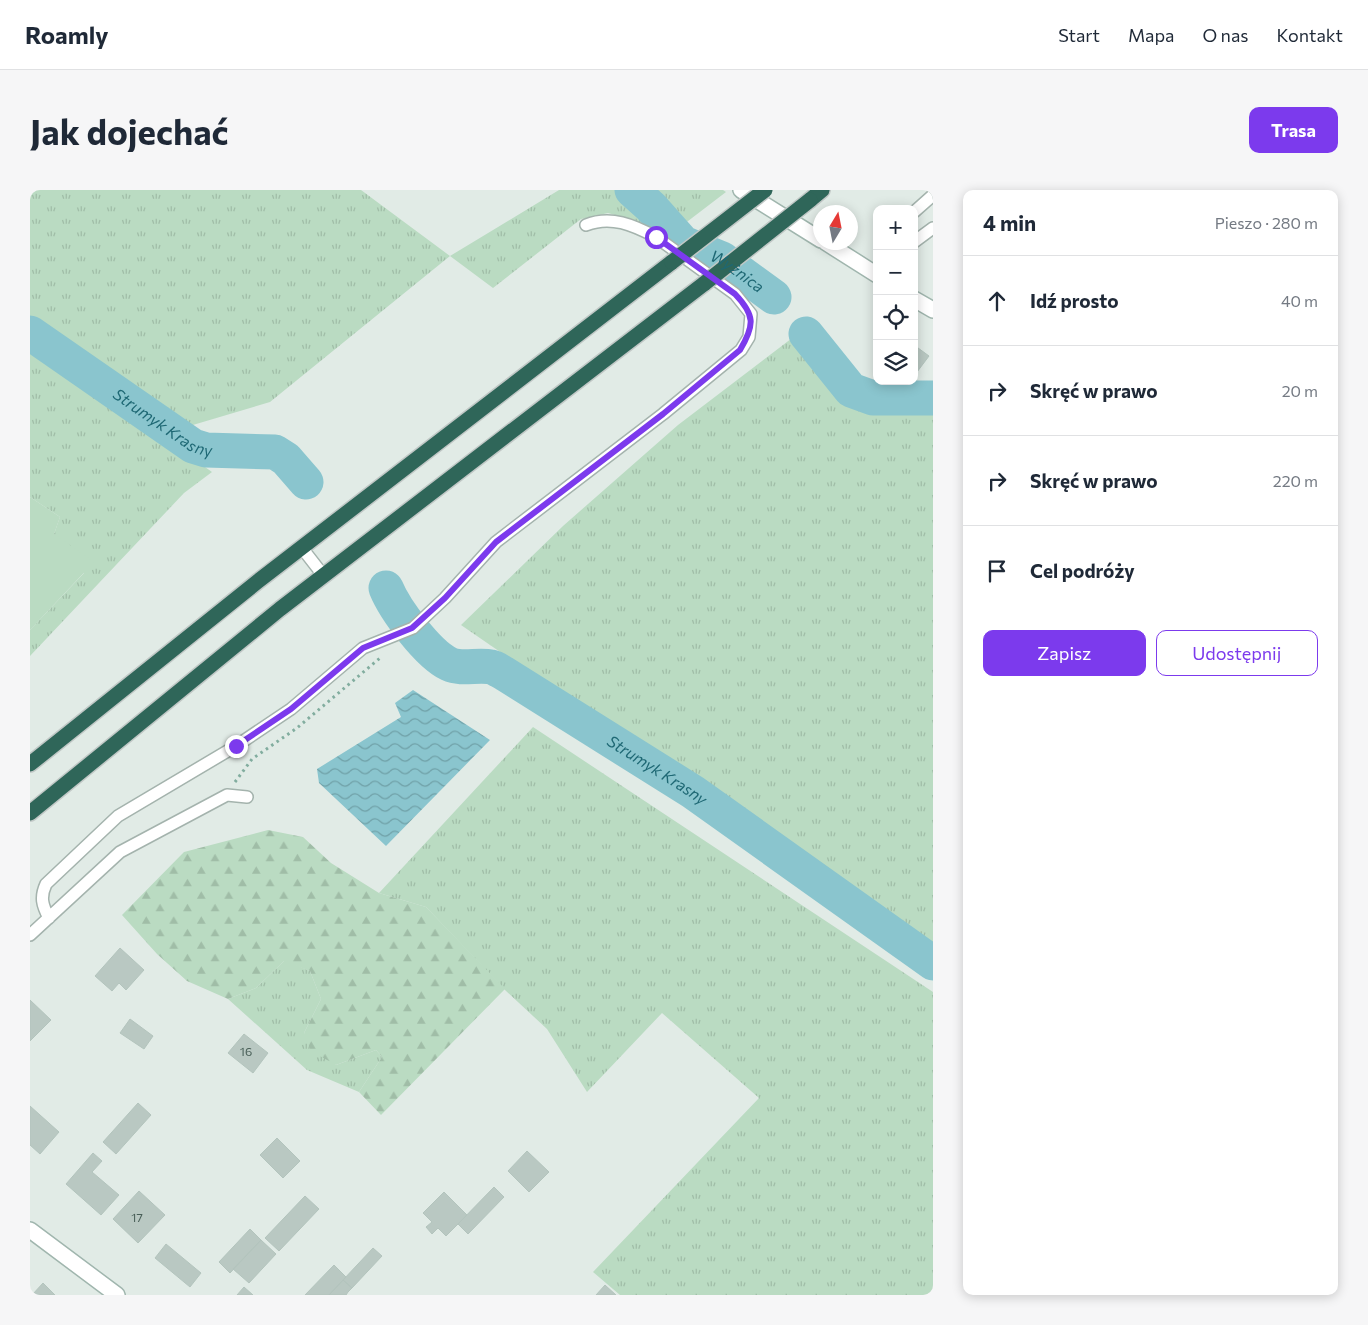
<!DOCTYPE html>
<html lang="pl">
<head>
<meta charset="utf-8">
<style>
  :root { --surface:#fff; --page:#f6f6f7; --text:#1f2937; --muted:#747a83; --line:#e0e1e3; --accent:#7c3aed }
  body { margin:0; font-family:Commissioner,sans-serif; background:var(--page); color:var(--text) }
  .controls { position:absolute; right:15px; top:15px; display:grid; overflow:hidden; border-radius:10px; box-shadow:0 2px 12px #0003 }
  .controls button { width:45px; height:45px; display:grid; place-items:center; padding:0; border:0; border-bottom:1px solid var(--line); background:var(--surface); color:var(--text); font:25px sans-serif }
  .compass { position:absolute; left:783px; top:15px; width:45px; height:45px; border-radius:50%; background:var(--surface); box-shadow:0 2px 12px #0003; rotate:10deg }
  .stop { position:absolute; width:15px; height:15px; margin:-11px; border:4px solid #7c3aed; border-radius:50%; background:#fff }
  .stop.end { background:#7c3aed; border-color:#fff; box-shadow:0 1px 5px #0008 }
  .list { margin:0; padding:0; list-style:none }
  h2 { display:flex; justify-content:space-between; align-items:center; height:65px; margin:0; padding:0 20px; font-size:21px }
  h2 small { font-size:16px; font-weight:400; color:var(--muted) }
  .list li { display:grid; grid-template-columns:32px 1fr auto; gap:15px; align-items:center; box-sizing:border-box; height:90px; padding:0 20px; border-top:1px solid var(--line) }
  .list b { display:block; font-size:19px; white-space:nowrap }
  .list em { font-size:16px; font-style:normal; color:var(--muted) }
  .actions { display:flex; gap:10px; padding:15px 20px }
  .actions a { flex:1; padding:11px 0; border:1px solid var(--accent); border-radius:10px; text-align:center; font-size:18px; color:var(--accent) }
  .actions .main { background:var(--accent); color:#fff }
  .icon { flex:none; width:28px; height:28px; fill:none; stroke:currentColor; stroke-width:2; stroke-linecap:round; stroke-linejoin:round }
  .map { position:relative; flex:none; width:903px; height:1105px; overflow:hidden; border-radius:10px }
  header { display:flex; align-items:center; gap:30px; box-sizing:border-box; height:70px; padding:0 25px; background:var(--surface); border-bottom:1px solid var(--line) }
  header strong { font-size:24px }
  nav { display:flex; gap:28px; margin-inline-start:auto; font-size:18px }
  .intro { display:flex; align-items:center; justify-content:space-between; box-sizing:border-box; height:120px; padding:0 30px }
  h1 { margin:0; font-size:35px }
  .button { padding:12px 22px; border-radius:10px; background:var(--accent); color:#fff; font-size:18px; font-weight:700 }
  main { display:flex; gap:30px; padding:0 30px }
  aside { flex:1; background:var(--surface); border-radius:10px; box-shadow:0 2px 12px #0003 }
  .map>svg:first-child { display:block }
  .grass { fill:url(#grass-tufts) }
  .forest { fill:url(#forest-firs) }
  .garden { fill:#badbc2 }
  .water { fill:url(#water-waves) }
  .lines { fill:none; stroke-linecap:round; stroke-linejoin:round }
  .river { stroke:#8ac5ce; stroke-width:35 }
  .building { fill:#b9c8c2; stroke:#b3c4bd }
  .lane-casing { stroke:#a4b3ad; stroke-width:14 }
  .secondary-casing { stroke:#a0b6ae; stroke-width:18 }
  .highway-casing { stroke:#c1c8c6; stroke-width:18 }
  .path { stroke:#82ad9f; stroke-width:3; stroke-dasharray:2.5 4; stroke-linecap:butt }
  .lane { stroke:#fff; stroke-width:11 }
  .secondary { stroke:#fff; stroke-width:15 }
  .highway { stroke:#2f6659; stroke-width:15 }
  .highway-bridge-casing { stroke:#c1c8c6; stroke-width:18; stroke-linecap:butt }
  .highway-bridge { stroke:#2f6659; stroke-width:15 }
  .route { stroke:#7c3aed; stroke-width:6 }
  .labels { text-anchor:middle; stroke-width:4.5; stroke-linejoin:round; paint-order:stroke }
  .number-label { font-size:12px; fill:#485e57 }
  .water-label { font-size:16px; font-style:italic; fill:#1e6874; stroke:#f1f8f4 }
</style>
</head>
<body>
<header>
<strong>Roamly</strong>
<nav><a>Start</a><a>Mapa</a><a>O nas</a><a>Kontakt</a></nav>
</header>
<div class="intro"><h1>Jak dojechać</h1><a class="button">Trasa</a></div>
<main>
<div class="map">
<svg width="903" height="1105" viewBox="0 0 903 1105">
  <defs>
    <pattern id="grass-tufts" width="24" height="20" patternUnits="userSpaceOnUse" patternTransform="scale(1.25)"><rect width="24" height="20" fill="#badbc2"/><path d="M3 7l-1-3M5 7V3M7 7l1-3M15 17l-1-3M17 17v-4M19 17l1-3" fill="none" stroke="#a0bda7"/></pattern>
    <pattern id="forest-firs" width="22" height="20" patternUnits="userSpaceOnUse" patternTransform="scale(1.25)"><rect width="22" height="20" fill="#badbc2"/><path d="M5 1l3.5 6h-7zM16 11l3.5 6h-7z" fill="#a0bda7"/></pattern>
    <pattern id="water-waves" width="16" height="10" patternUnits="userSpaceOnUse" patternTransform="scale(1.25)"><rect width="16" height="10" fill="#8ac5ce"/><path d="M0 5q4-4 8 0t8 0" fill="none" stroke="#70a1a8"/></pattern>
  </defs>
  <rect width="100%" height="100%" fill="#e1ebe6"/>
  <!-- grass -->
  <path class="grass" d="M0 0H331L420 66 529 0H591L634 40 630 43 613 33 578 23 551 29 463 98 420 66 240 212 146 240 0 139Z
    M607 0H693L696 2 645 41 622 13Z
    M770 142 821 203 844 213H903V768L686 610 431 435 533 336 648 235Z
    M0 152 182 282 154 303 0 466V440L54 383 24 344 30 327 0 307Z
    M503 537 903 802V1105H590L563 1082 729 908 632 823 557 902 517 839 475 800 396 717 349 703Z
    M255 770 280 781 291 809 274 843 306 875 346 860 352 867 329 902 277 880 198 809 226 798Z"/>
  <!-- forest -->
  <path class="forest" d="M238 640 273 647 301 673 349 703 396 717 475 799 351 925 329 902 352 867 346 860 306 875 281 861 274 843 291 809 280 781 254 771 226 798 198 809 157 791 127 764 92 725 154 662Z"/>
  <!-- garden -->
  <path class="garden" d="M0 307 30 327 24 344 64 372 0 440Z"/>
  <!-- water -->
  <path class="water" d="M383 500 460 550 356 656 289 593 287 579 371 527 365 513Z"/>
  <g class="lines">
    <!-- river -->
    <g class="river">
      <path id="s1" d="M602 0 621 17 653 53 692 69 744 107"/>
      <path id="s2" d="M0 143 163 256 176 260 245 262 256 269 276 292"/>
      <path d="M776 144 821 200 843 208H903"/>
      <path id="s3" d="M356 398C365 420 398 464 419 474 432 480 448 474 461 477 466 478 471 482 475 484L663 602 903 773"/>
    </g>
  </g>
  <!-- building -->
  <path class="building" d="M884 155 899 166 884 186Z
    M90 758 114 780 96 800 89 793 82 801 65 786Z
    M0 810 21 830 0 851Z
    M100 829 123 846 114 859 90 843Z
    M214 844 238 863 223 883 198 863Z
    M108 913 121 925 86 964 73 952Z
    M0 916 29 942 10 964 0 955Z
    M247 948 270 971 253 988 230 965Z
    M497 961 519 982 499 1002 478 981Z
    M63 963 72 971 62 982 89 1005 71 1025 36 994Z
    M464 997 474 1007 438 1044 428 1034Z
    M109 1001 135 1025 108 1053 83 1029Z
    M414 1002 437 1025 416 1046 408 1038 402 1044 396 1037 402 1032 393 1023Z
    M275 1006 289 1019 249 1061 235 1048Z
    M220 1039 231 1050 200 1083 189 1072Z
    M231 1050 246 1064 219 1093 203 1079Z
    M136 1054 171 1083 160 1097 125 1068Z
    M343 1058 352 1066 322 1098 313 1090Z
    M304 1075 316 1087 299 1105H275Z
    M313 1090 322 1098 318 1102 316 1105H299Z
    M13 1093 25 1105H2Z
    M575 1095 586 1105H566Z
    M214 1097 223 1105H207Z"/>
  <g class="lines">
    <!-- lane casing -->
    <g class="lane-casing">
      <path id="lane" d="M884 22 903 5
        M884 52 903 38
        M272 358 293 385
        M19 728C12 715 10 707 16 694L88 626 206 556 261 519 333 458 383 438 415 408 466 352 633 224 711 160 719 147 721 124 705 104 626 47C603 35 581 25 556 35
        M0 745 90 662 197 605 217 607"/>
    </g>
    <!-- secondary casing -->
    <g class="secondary-casing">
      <path id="secondary" d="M711 0 791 50
        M795 52 847 85
        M884 109 903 120
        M0 1040 87 1105"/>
    </g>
    <!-- highway casing -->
    <g class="highway-casing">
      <path id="highway" d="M780 10 792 0
        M0 574 227 392 642 72
        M0 623 250 419 675 93"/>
    </g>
    <!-- path -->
    <path class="path" d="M205 592 222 569 267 538 350 468"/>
    <!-- lane -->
    <use href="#lane" class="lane"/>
    <!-- secondary -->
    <use href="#secondary" class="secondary"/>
    <!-- highway -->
    <use href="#highway" class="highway"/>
    <!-- highway-bridge casing -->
    <g class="highway-bridge-casing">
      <path id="highway-bridge" d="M642 72 735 0
        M675 93 780 10"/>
    </g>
    <!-- highway-bridge -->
    <use href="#highway-bridge" class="highway-bridge"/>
  </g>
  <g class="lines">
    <!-- route -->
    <path class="route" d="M206 556 261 519 333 458 382 438 415 408 466 352 633 224 710 160C725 135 725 125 705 104L626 47"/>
  </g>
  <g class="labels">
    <!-- number labels -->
    <g class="number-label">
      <text x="216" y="866">16</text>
      <text x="107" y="1032">17</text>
    </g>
    <!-- water labels -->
    <g class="water-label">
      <text dy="6" stroke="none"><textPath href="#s1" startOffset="135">Wyżnica</textPath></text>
      <text dy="6" stroke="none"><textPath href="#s2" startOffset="161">Strumyk Krasny</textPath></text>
      <text dy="6" stroke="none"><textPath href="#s3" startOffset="338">Strumyk Krasny</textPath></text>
    </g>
  </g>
</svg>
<div class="controls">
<button>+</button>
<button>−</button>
<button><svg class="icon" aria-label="locate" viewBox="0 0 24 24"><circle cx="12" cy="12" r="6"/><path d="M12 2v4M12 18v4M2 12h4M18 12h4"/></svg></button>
<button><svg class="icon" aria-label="layers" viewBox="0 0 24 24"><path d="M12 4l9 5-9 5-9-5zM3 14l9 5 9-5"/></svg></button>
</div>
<svg class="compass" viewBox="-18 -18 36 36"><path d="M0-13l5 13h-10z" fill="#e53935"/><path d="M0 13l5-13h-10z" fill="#747a83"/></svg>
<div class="stop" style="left:626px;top:47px"></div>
<div class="stop end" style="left:206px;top:556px"></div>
</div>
<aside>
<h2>4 min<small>Pieszo · 280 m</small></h2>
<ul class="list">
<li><svg class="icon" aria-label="ahead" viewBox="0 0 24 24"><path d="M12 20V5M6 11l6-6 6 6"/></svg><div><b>Idź prosto</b></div><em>40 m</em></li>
<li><svg class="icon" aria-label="right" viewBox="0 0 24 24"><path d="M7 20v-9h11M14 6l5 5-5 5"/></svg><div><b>Skręć w prawo</b></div><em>20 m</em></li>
<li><svg class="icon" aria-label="right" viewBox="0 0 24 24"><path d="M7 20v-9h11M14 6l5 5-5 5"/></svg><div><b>Skręć w prawo</b></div><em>220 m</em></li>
<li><svg class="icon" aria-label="arrive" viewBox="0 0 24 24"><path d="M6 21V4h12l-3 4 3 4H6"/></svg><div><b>Cel podróży</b></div></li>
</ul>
<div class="actions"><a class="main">Zapisz</a><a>Udostępnij</a></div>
</aside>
</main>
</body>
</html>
